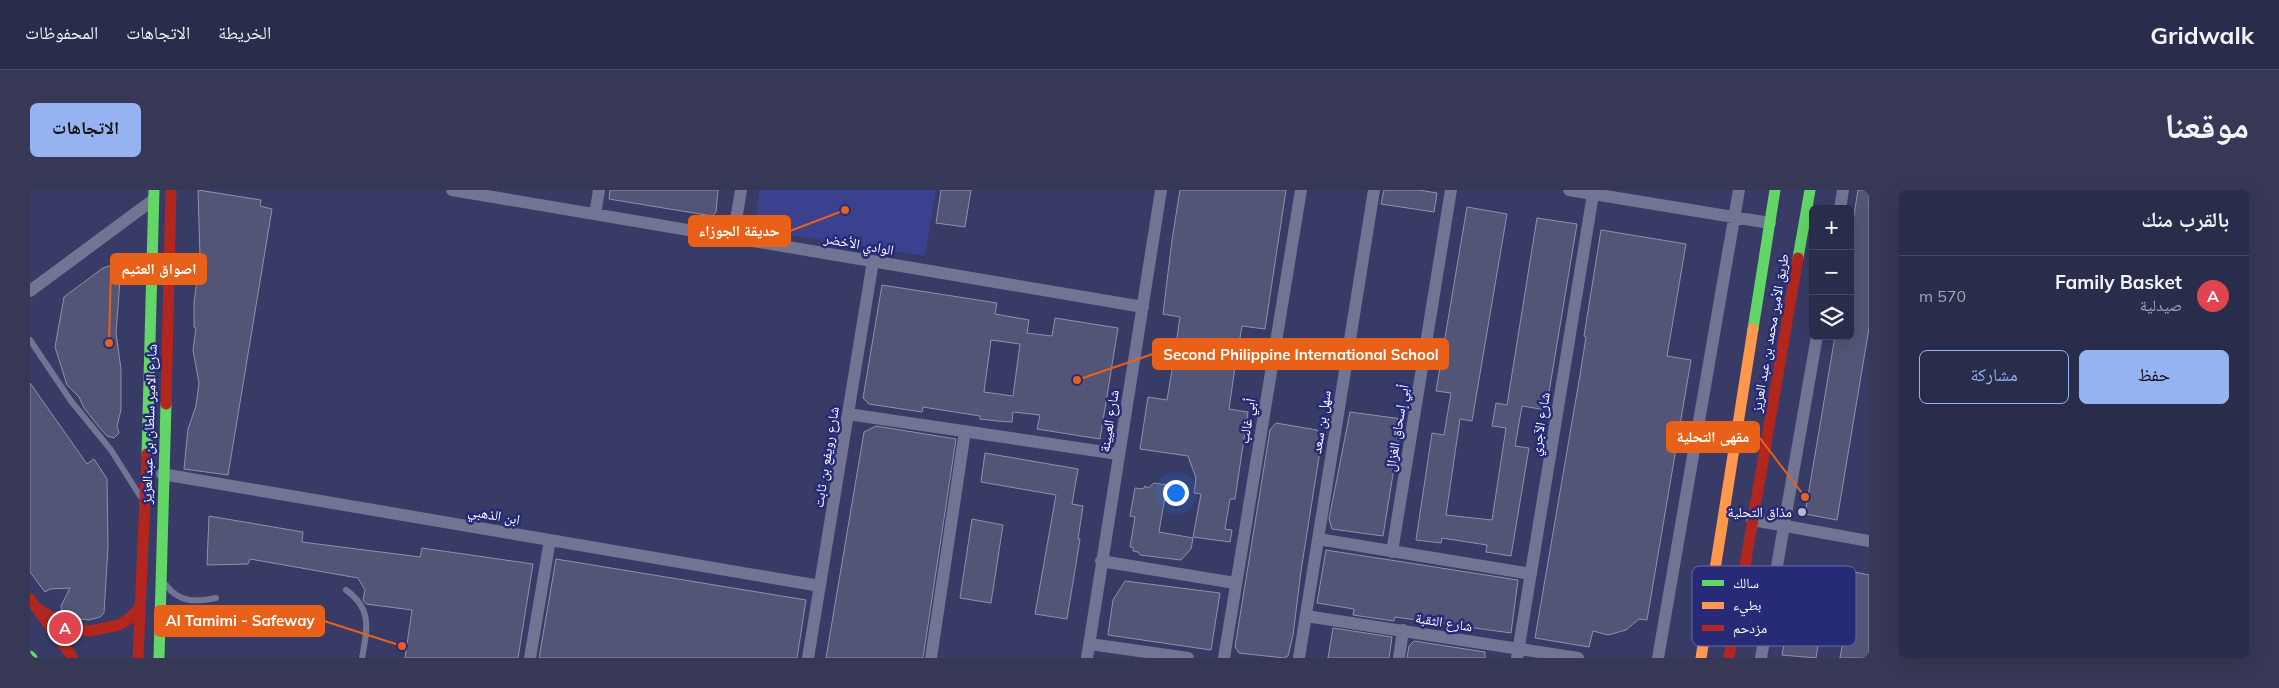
<!DOCTYPE html>
<html lang="ar">
<head>
<meta charset="utf-8">
<style>
  :root { --surface:#2a2c4c; --page:#363856; --text:#f1f3f6; --muted:#a5a7b5; --line:#464864; --accent:#95b2f1 }
  body { margin:0; font-family:Mulish,"Noto Naskh Arabic",sans-serif; background:var(--page); color:var(--text); direction:rtl }
  .controls { position:absolute; right:15px; top:15px; display:grid; overflow:hidden; border-radius:8px; box-shadow:0 5px 20px #0002 }
  .controls button { width:45px; height:45px; display:grid; place-items:center; padding:0; border:0; border-bottom:1px solid var(--line); background:var(--surface); color:var(--text); font:25px sans-serif }
  .you { position:absolute; left:1145px; top:302px; width:18px; height:18px; margin:-12px; border:4px solid #fff; border-radius:50%; background:#1a73e8; box-shadow:0 0 0 8px #1a73e833 }
  .badge { display:grid; place-items:center; width:32px; height:32px; border-radius:50%; background:var(--accent); color:#fff; font-size:16px; font-weight:700 }
  .pin { position:absolute; translate:-50% -50%; border:2px solid #fff; box-shadow:0 1px 5px #0006 }
  .list { margin:0; padding:0; list-style:none }
  h2 { display:flex; justify-content:space-between; align-items:center; height:65px; margin:0; padding:0 20px; font-size:21px }
  h2 small { font-size:16px; font-weight:400; color:var(--muted) }
  .list li { display:grid; grid-template-columns:32px 1fr auto; gap:15px; align-items:center; box-sizing:border-box; height:80px; padding:0 20px; border-top:1px solid var(--line) }
  .list b { display:block; font-size:19px; white-space:nowrap }
  .list p { margin:0; font-size:16px; white-space:nowrap; color:var(--muted) }
  .list em { font-size:16px; font-style:normal; color:var(--muted) }
  .actions { display:flex; gap:10px; padding:15px 20px }
  .actions a { flex:1; padding:11px 0; border:1px solid var(--accent); border-radius:8px; text-align:center; font-size:18px; color:var(--accent) }
  .actions .main { background:var(--accent); color:#111 }
  .icon { flex:none; width:28px; height:28px; fill:none; stroke:currentColor; stroke-width:2; stroke-linecap:round; stroke-linejoin:round }
  .map { position:relative; flex:none; width:1839px; height:468px; overflow:hidden; direction:ltr; border-radius:8px }
  header { display:flex; align-items:center; gap:30px; box-sizing:border-box; height:70px; padding:0 25px; background:var(--surface); border-bottom:1px solid var(--line) }
  header strong { font-size:24px }
  nav { display:flex; gap:28px; margin-inline-start:auto; font-size:18px }
  .intro { display:flex; align-items:center; justify-content:space-between; box-sizing:border-box; height:120px; padding:0 30px }
  h1 { margin:0; font-size:35px }
  .button { padding:12px 22px; border-radius:8px; background:var(--accent); color:#111; font-size:18px; font-weight:700 }
  main { display:flex; gap:30px; padding:0 30px }
  aside { flex:1; background:var(--surface); border-radius:8px; box-shadow:0 5px 20px #0002 }
  .map>svg:first-child { display:block }
  .green { fill:#3b418f }
  .building { fill:#535577; stroke:#8f91ab; fill-rule:evenodd }
  .lines { fill:none; stroke-linecap:round; stroke-linejoin:round }
  .lane { stroke:#727494; stroke-width:6 }
  .street { stroke:#727494; stroke-width:12 }
  .fast { stroke:#63d668; stroke-width:11 }
  .slow { stroke:#ff974d; stroke-width:11 }
  .jam { stroke:#b3261e; stroke-width:11 }
  .poi-dot { fill:#b9bac9; stroke:#262a77; stroke-width:2 }
  .labels { text-anchor:middle; stroke-width:5; stroke-linejoin:round; paint-order:stroke }
  .street-label { font-size:14px; fill:#fff; stroke:#262a77 }
  .poi-label { font-size:14px; fill:#fff; stroke:#262a77; text-anchor:end }
  .key { fill:#262a77; stroke:#676aa0; stroke-width:1 }
  .key-label { font-size:14px; fill:#fff }
  .leader { fill:none; stroke:#e96118; stroke-width:2 }
  .callout-dot { fill:#e96118; stroke:#262a77; stroke-width:2 }
  .callout { fill:#e96118; stroke:#e96118; stroke-width:2 }
  .callout-label { font-size:15px; text-anchor:middle; font-weight:bold; fill:#fff }
</style>
</head>
<body>
<header>
<strong>Gridwalk</strong>
<nav><a>الخريطة</a><a>الاتجاهات</a><a>المحفوظات</a></nav>
</header>
<div class="intro"><h1>موقعنا</h1><a class="button">الاتجاهات</a></div>
<main>
<aside>
<h2>بالقرب منك<small></small></h2>
<ul class="list">
<li><span class="badge" style="background:#e0444e">A</span><div><b>Family Basket</b><p>صيدلية</p></div><em>570 m</em></li>
</ul>
<div class="actions"><a class="main">حفظ</a><a>مشاركة</a></div>
</aside>
<div class="map">
<svg width="1839" height="468" viewBox="0 0 1839 468">
  <rect width="100%" height="100%" fill="#383b65"/>
  <!-- green -->
  <path class="green" d="M730 0H906L895 66 724 39Z"/>
  <!-- building -->
  <path class="building" d="M168 0 231 10 230 16 242 19 198 285 154 279 158 239 166 216 169 193 163 160 166 138 164 137V113L170 67Z
    M580 0H688L686 22 682 26 579 9Z
    M911 0H941L935 37 906 33Z
    M1150 0H1256L1235 139 1212 136 1205 177 1199 219 1218 222 1205 309H1200L1195 339 1202 340 1200 352 1163 347 1171 304 1164 303 1166 288 1158 266 1110 259 1118 207 1137 210 1144 168 1150 127 1133 124 1142 50Z
    M1354 0H1389L1407 3 1404 22 1351 14Z
    M1828 0H1839V138L1807 330 1775 324 1805 146H1820V50Z
    M1437 17 1477 24 1442 231 1430 229 1416 325 1462 330 1476 238 1462 236 1466 213 1477 215 1507 28 1547 34 1516 220 1492 216 1485 256 1499 258 1481 366 1456 362 1457 355 1412 348 1411 353 1386 350 1402 243 1414 245 1421 203 1406 201Z
    M1571 40 1656 54 1637 166 1661 170 1617 430 1609 429 1596 440 1578 445 1563 441 1559 457 1505 448 1549 191 1556 147 1554 146Z
    M85 74 91 77 86 143 91 179V220L87 236 89 243 84 248 77 246 69 237 54 218 49 207 37 195 25 157 34 107 73 78Z
    M852 95 967 113 965 124 999 130 997 143 1022 146 1025 128 1088 138 1070 249 1007 239 1010 225 983 222 982 232 967 231 950 229V226L893 217 892 222 839 214 833 208ZM961 150 990 154 983 206 954 202Z
    M0 193 57 274 64 269 77 289 78 357 74 423 70 427 59 430 44 428 32 420 31 416 40 398 20 399 15 402 0 382Z
    M1320 222 1372 229 1353 346 1302 339 1299 329Z
    M1246 233 1287 240 1292 248 1271 381 1263 445 1258 466 1254 468 1209 463 1205 457 1240 240Z
    M846 236 926 249 893 468H796L834 242Z
    M955 263 1048 279 1042 314 1053 316 1048 349H1050L1037 429 1005 424 1026 305 951 292Z
    M1124 293 1137 295 1129 342 1163 348 1161 359 1151 370 1110 365 1108 362 1103 361V357H1100L1105 327 1100 326 1105 298 1113 299 1115 296 1118 298Z
    M179 326 273 342 272 352 390 367 392 358 503 374 488 468H375L382 420 336 414 333 410 335 400 328 388 220 369 218 374 177 375Z
    M942 329 973 335 961 413 930 408Z
    M1296 360 1488 390 1481 443 1365 427 1364 431 1323 425 1324 419 1287 413Z
    M526 369 776 410 767 468H509Z
    M1767 381 1799 386 1786 468 1752 465Z
    M1820 381 1839 385V468H1810L1819 418 1814 417Z
    M1095 391 1190 403 1181 460 1078 445 1083 410Z
    M1303 438 1362 447 1359 468H1298Z
    M1384 451 1455 462V468H1377L1379 456Z"/>
  <g class="lines">
    <!-- lane -->
    <path class="lane" d="M0 150 41 211 81 260 110 306
      M136 395C149 413 166 412 186 408
      M316 400C343 419 337 440 332 468
      M135 434C146 416 168 421 184 427"/>
    <!-- street -->
    <path class="street" d="M422 0 1113 117
      M1539 0 1740 33
      M1810 19 1813 0
      M565 24 569 0
      M703 48 711 0
      M0 101 123 10
      M818 224 1088 264
      M132 284 790 396
      M1722 330 1839 351
      M1288 349 1501 384
      M1362 362 1421 0
      M1071 371 1205 393
      M1276 426 1548 468
      M1060 454 1158 468
      M500 468 520 350
      M778 468 843 71
      M901 468 935 241
      M1057 468 1131 0
      M1194 468 1271 0
      M1269 468 1344 0
      M1369 468 1373 440
      M1487 468 1563 4
      M1628 468 1709 0
      M1731 468 1787 146"/>
    <!-- fast -->
    <path class="fast" d="M1768 68 1780 0
      M1723 139 1745 0
      M117 264 124 0
      M0 466 2 468
      M129 468 136 214"/>
    <!-- slow -->
    <path class="slow" d="M1671 468 1723 139"/>
    <!-- jam -->
    <path class="jam" d="M136 214 141 0
      M0 409 43 468
      M10 420 40 439 60 441 89 435 100 428 110 417
      M108 468 117 264
      M1699 468 1768 68"/>
  </g>
  <!-- markers -->
  <circle class="poi-dot" cx="1772" cy="322" r="5"/>
  <g class="labels">
    <!-- street labels -->
    <g class="street-label">
      <text transform="translate(829 54) rotate(10)" y="5">الوادي الأخضر</text>
      <text transform="translate(1740 143) rotate(-80)" y="5">طريق الأمير محمد بن عبد العزيز</text>
      <text transform="translate(1079 231) rotate(-81)" y="5">شارع العيينة</text>
      <text transform="translate(1217 231) rotate(-81)" y="5">أبي غالب</text>
      <text transform="translate(1291 232) rotate(-81)" y="5">سهل بن سعد</text>
      <text transform="translate(119 234) rotate(-88)" y="5">شارع الامير سلطان بن عبدالعزيز</text>
      <text transform="translate(1510 234) rotate(-81)" y="5">شارع الآجري</text>
      <text transform="translate(1367 238) rotate(-81)" y="5">أبي إسحاق الغزال</text>
      <text transform="translate(796 267) rotate(-81)" y="5">شارع رويفع بن ثابت</text>
      <text transform="translate(464 325) rotate(10)" y="5">ابن الذهبي</text>
      <text transform="translate(1414 432) rotate(9)" y="5">شارع الثقبة</text>
    </g>
    <!-- poi labels -->
    <g class="poi-label">
      <text x="1762" y="327">مذاق التحلية</text>
    </g>
  </g>
  <!-- legend -->
  <rect x="1662" y="376" width="164" height="80" rx="8" class="key"/>
  <rect x="1672" y="390" width="22" height="6" fill="#63d668"/>
  <rect x="1672" y="412" width="22" height="7" fill="#ff974d"/>
  <rect x="1672" y="435" width="22" height="6" fill="#b3261e"/>
  <g class="key-label">
    <text x="1703" y="398">سالك</text>
    <text x="1703" y="420">بطيء</text>
    <text x="1703" y="443">مزدحم</text>
  </g>
  <!-- callouts -->
  <path class="leader" d="M815 20L760 41M79 153L81 79M1047 190L1123 164M1775 307L1729 247M372 456L294 431"/>
  <g class="callout-dot">
    <circle cx="815" cy="20" r="5"/>
    <circle cx="79" cy="153" r="5"/>
    <circle cx="1047" cy="190" r="5"/>
    <circle cx="1775" cy="307" r="5"/>
    <circle cx="372" cy="456" r="5"/>
  </g>
  <g class="callout">
    <rect x="659" y="26" width="101" height="30" rx="5"/>
    <rect x="81" y="64" width="95" height="30" rx="5"/>
    <rect x="1123" y="149" width="295" height="30" rx="5"/>
    <rect x="1637" y="232" width="92" height="30" rx="5"/>
    <rect x="125" y="416" width="169" height="30" rx="5"/>
  </g>
  <g class="callout-label">
    <text x="709" y="46">حديقة الجوزاء</text>
    <text x="129" y="84">اصواق العثيم</text>
    <text x="1271" y="170">Second Philippine International School</text>
    <text x="1683" y="252">مقهى التحلية</text>
    <text x="210" y="436">Al Tamimi - Safeway</text>
  </g>
</svg>
<div class="controls">
<button>+</button>
<button>−</button>
<button><svg class="icon" aria-label="layers" viewBox="0 0 24 24"><path d="M12 4l9 5-9 5-9-5zM3 14l9 5 9-5"/></svg></button>
</div>
<div class="you"></div>
<div class="pin badge" style="left:35px;top:438px;background:#e0444e">A</div>
</div>
</main>
</body>
</html>
